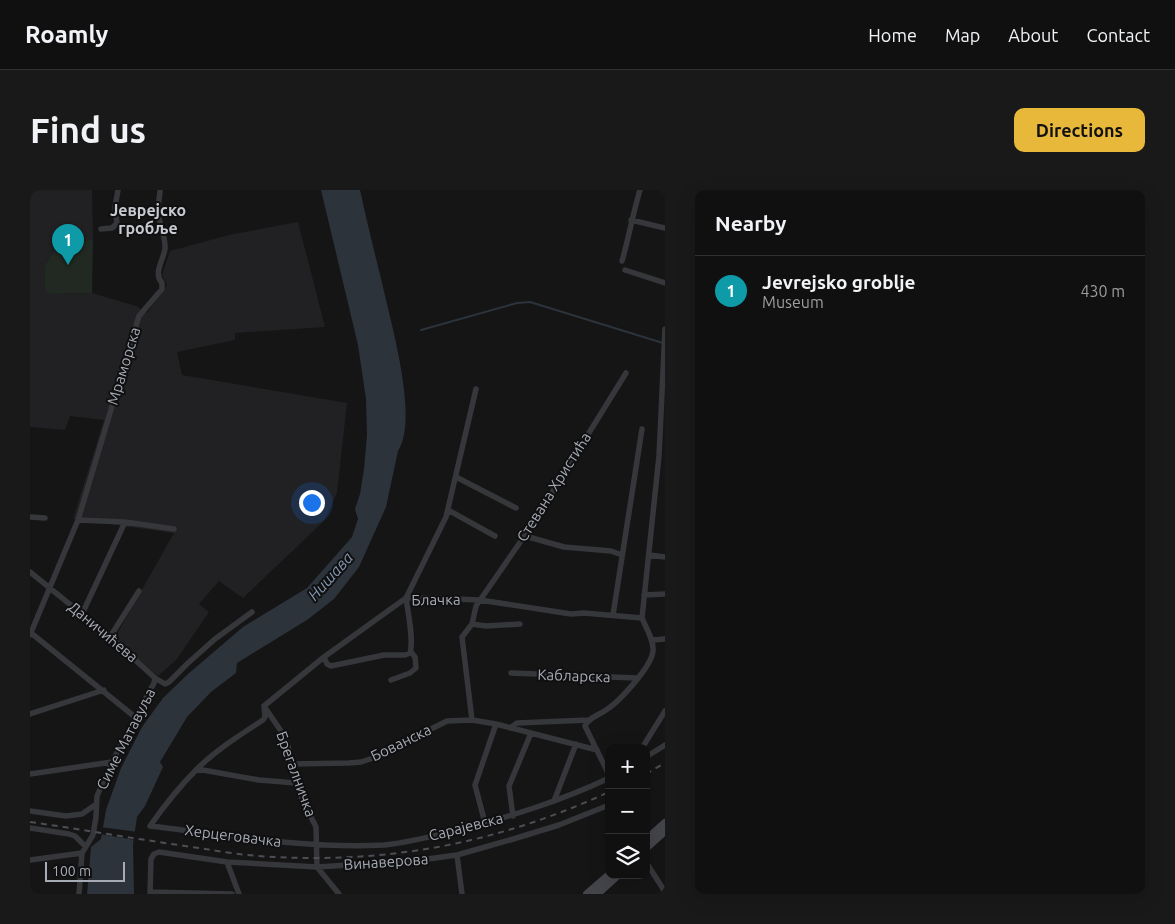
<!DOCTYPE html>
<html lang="en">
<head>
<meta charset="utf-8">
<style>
  :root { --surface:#101010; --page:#191919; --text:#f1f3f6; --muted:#9c9d9f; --line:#303030; --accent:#e8b83b }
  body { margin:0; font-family:Ubuntu,sans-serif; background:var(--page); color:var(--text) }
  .controls { position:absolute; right:15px; bottom:15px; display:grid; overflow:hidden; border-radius:10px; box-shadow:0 5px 20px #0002 }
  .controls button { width:45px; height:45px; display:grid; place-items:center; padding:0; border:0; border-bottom:1px solid var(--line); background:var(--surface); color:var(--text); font:25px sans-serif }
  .scale { position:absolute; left:15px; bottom:12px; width:80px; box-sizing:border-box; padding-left:5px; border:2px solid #a7abb6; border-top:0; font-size:14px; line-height:18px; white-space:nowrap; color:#a7abb6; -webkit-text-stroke:4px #101011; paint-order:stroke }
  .you { position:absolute; left:281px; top:312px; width:18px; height:18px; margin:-12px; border:4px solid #fff; border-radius:50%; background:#1a73e8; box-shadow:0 0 0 8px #1a73e833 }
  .badge { display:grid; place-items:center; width:32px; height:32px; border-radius:50%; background:var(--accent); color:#fff; font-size:16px; font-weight:700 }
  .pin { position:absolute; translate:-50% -41px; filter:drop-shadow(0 1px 2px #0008) }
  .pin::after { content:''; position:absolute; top:26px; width:18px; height:15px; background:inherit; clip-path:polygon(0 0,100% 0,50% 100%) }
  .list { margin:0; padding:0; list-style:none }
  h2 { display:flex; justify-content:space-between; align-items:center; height:65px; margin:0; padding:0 20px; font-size:21px }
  h2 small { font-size:16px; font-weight:400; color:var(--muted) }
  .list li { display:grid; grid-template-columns:32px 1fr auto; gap:15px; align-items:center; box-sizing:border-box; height:70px; padding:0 20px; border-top:1px solid var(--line) }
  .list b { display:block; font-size:19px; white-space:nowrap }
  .list p { margin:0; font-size:16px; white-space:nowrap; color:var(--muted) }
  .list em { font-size:16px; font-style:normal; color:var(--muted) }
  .icon { flex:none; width:28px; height:28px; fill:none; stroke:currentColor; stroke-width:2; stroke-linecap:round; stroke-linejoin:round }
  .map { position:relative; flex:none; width:635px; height:704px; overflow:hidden; border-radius:10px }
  header { display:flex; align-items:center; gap:30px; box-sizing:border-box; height:70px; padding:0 25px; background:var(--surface); border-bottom:1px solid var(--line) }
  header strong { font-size:24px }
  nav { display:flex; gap:28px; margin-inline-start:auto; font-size:18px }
  .intro { display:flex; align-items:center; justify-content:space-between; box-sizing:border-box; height:120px; padding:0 30px }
  h1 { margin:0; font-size:35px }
  .button { padding:12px 22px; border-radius:10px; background:var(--accent); color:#111; font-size:18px; font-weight:700 }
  main { display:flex; gap:30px; padding:0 30px }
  aside { flex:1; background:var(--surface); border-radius:10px; box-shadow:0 5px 20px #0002 }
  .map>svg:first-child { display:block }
  .built { fill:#212123 }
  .green { fill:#212922 }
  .water { fill:#2c333a }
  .pier { fill:#151516 }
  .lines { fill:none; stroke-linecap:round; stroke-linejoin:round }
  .stream { stroke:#2c333a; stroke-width:2 }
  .street { stroke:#36373b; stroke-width:5.5 }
  .secondary { stroke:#44454b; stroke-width:8 }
  .rail { stroke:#4d4e54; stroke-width:2; stroke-dasharray:6 5; stroke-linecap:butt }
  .labels { text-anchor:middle; stroke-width:4; stroke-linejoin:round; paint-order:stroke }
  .street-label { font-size:15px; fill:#a7abb6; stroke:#101011 }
  .neighbourhood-label { font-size:16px; font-weight:bold; fill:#c8cad2; stroke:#101011 }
  .water-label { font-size:16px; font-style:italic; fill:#8096af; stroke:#101011 }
</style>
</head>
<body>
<header>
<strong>Roamly</strong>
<nav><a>Home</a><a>Map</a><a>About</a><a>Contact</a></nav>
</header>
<div class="intro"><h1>Find us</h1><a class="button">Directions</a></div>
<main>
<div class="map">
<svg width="635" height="704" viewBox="0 0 635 704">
  <rect width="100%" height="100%" fill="#151516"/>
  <!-- built -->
  <path class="built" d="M0 0H62L63 50 30 51 15 75V100L19 104 62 103 106 116 117 123 137 95 132 85 140 61 199 45 268 32 295 137 205 143V150L147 162 152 185 317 213 307 303 294 331 213 408 189 391 169 414 179 422 147 469 128 486 84 449 144 343 43 329 74 230 40 226 35 240 0 237Z"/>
  <!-- green -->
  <path class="green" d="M63 50 62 103 19 104 15 100V75L30 51Z"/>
  <!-- water -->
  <path class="water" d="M291 0H330C337 32 345 64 353 97 361 134 389 228 368 261L356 317 329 377 304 409 277 430 207 473 206 483 181 502 157 527 130 572 133 577 115 616 107 627 103 654 104 704H57L61 657 71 649 76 620 91 578 112 537 133 508 158 484 213 437 277 398 322 347 328 329 325 319 330 304 334 279 337 245 336 209 328 155Z"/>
  <!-- pier -->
  <path class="pier" d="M70 637 108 642 106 650 69 644Z"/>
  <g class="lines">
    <!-- stream -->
    <path class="stream" d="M391 140 487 113 500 112 633 153"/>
    <!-- street -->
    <path class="street" d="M601 30 635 38
      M71 39 82 38 87 33 85 17 88 0
      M592 71C599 47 603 23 610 0
      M595 80 635 93
      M426 287 486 318
      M418 320 465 346
      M0 327 15 328
      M48 330 95 332
      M495 346 534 357 581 361 592 365
      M619 365 635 367
      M0 382 80 447 125 488 135 494 139 492 158 473 185 449 222 422
      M614 405 635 404
      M376 408 416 327 446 199
      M52 424 95 332 144 339
      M583 425 612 239
      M612 428 629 266 635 139
      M442 434 456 436 490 434
      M1 443 105 527
      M0 445 48 330 109 126 132 99V93C123 83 133 71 135 59 136 49 130 34 128 24 127 16 130 8 130 0
      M80 447 109 401
      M622 450 635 449
      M294 467 297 474 301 476 354 465H375L380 463C384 450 378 423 376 408
      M481 483 606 488
      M361 490 380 483 386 478 385 467 381 462
      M234 516 235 527 233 530C210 545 186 560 167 579 150 596 134 616 120 636 197 645 276 659 354 655 378 653 402 646 425 641 478 627 529 612 579 588
      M234 516 294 467 376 408H396L450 410 541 424 554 423 612 428
      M234 516 253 544 258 556 266 593 273 611 286 637 287 677 309 704
      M0 524 74 500
      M442 530 432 447 442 434 446 416 502 335 596 183
      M480 538 487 533 559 530
      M612 558 635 521
      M616 567 635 555
      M261 574 319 573 331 572 343 568 417 531 442 530 466 534 567 560
      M167 579 229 590 266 593
      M0 584 82 572
      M579 585 555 536C558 528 569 525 576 520 589 512 622 476 623 461 624 450 616 438 612 428
      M524 611 546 554
      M0 621 36 626 52 624 65 615
      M483 626 479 596 501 543
      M455 633 445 595 466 534
      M0 638 39 644 45 646 55 656
      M427 665 432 704
      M0 670 52 663
      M197 672 209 704
      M616 672 635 702
      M120 702 202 704
      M49 704 52 663 63 645 66 627 67 606 82 572 124 493 125 488
      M120 704 121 669 124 664 129 662 197 672 287 677 383 671 427 665 480 650 529 635 579 615"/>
    <!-- secondary -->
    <path class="secondary" d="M616 650 635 633
      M616 658 635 641
      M557 704 579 685
      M567 704 588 685"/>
    <!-- rail -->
    <path class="rail" d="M616 584 635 573
      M0 632C56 640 112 650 169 658 193 662 219 666 244 667 364 673 470 652 579 602"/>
  </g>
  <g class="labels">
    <!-- street labels -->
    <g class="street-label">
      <text transform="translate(94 176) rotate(-73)" y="5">Мраморска</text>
      <text transform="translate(524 297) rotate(-58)" y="5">Стевана Христића</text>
      <text transform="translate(406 410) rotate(-1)" y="5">Блачка</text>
      <text transform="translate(73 442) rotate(40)" y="5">Даничићева</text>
      <text transform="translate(544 486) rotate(2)" y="5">Кабларска</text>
      <text transform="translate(96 549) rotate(-63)" y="5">Симе Матавуља</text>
      <text transform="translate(371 553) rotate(-26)" y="5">Бованска</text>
      <text transform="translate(266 584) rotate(70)" y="5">Брегалничка</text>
      <text transform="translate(436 637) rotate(-14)" y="5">Сарајевска</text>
      <text transform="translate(203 646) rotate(7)" y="5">Херцеговачка</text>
      <text transform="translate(356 672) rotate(-4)" y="5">Винаверова</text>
    </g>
    <!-- neighbourhood labels -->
    <g class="neighbourhood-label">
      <text x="118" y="26">Јеврејско<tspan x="118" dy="18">гробље</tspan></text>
    </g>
    <!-- water labels -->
    <g class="water-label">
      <text transform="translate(300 386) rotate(-48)" y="6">Нишава</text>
    </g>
  </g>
</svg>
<div class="controls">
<button>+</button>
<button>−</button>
<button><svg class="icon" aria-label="layers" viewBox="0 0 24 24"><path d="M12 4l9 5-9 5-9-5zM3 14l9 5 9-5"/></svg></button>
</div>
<div class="scale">100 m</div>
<div class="you"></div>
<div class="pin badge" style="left:38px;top:75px;background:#0f9aa8">1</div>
</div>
<aside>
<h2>Nearby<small></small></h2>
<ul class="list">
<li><span class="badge" style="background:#0f9aa8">1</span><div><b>Jevrejsko groblje</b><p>Museum</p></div><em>430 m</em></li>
</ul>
</aside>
</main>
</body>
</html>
